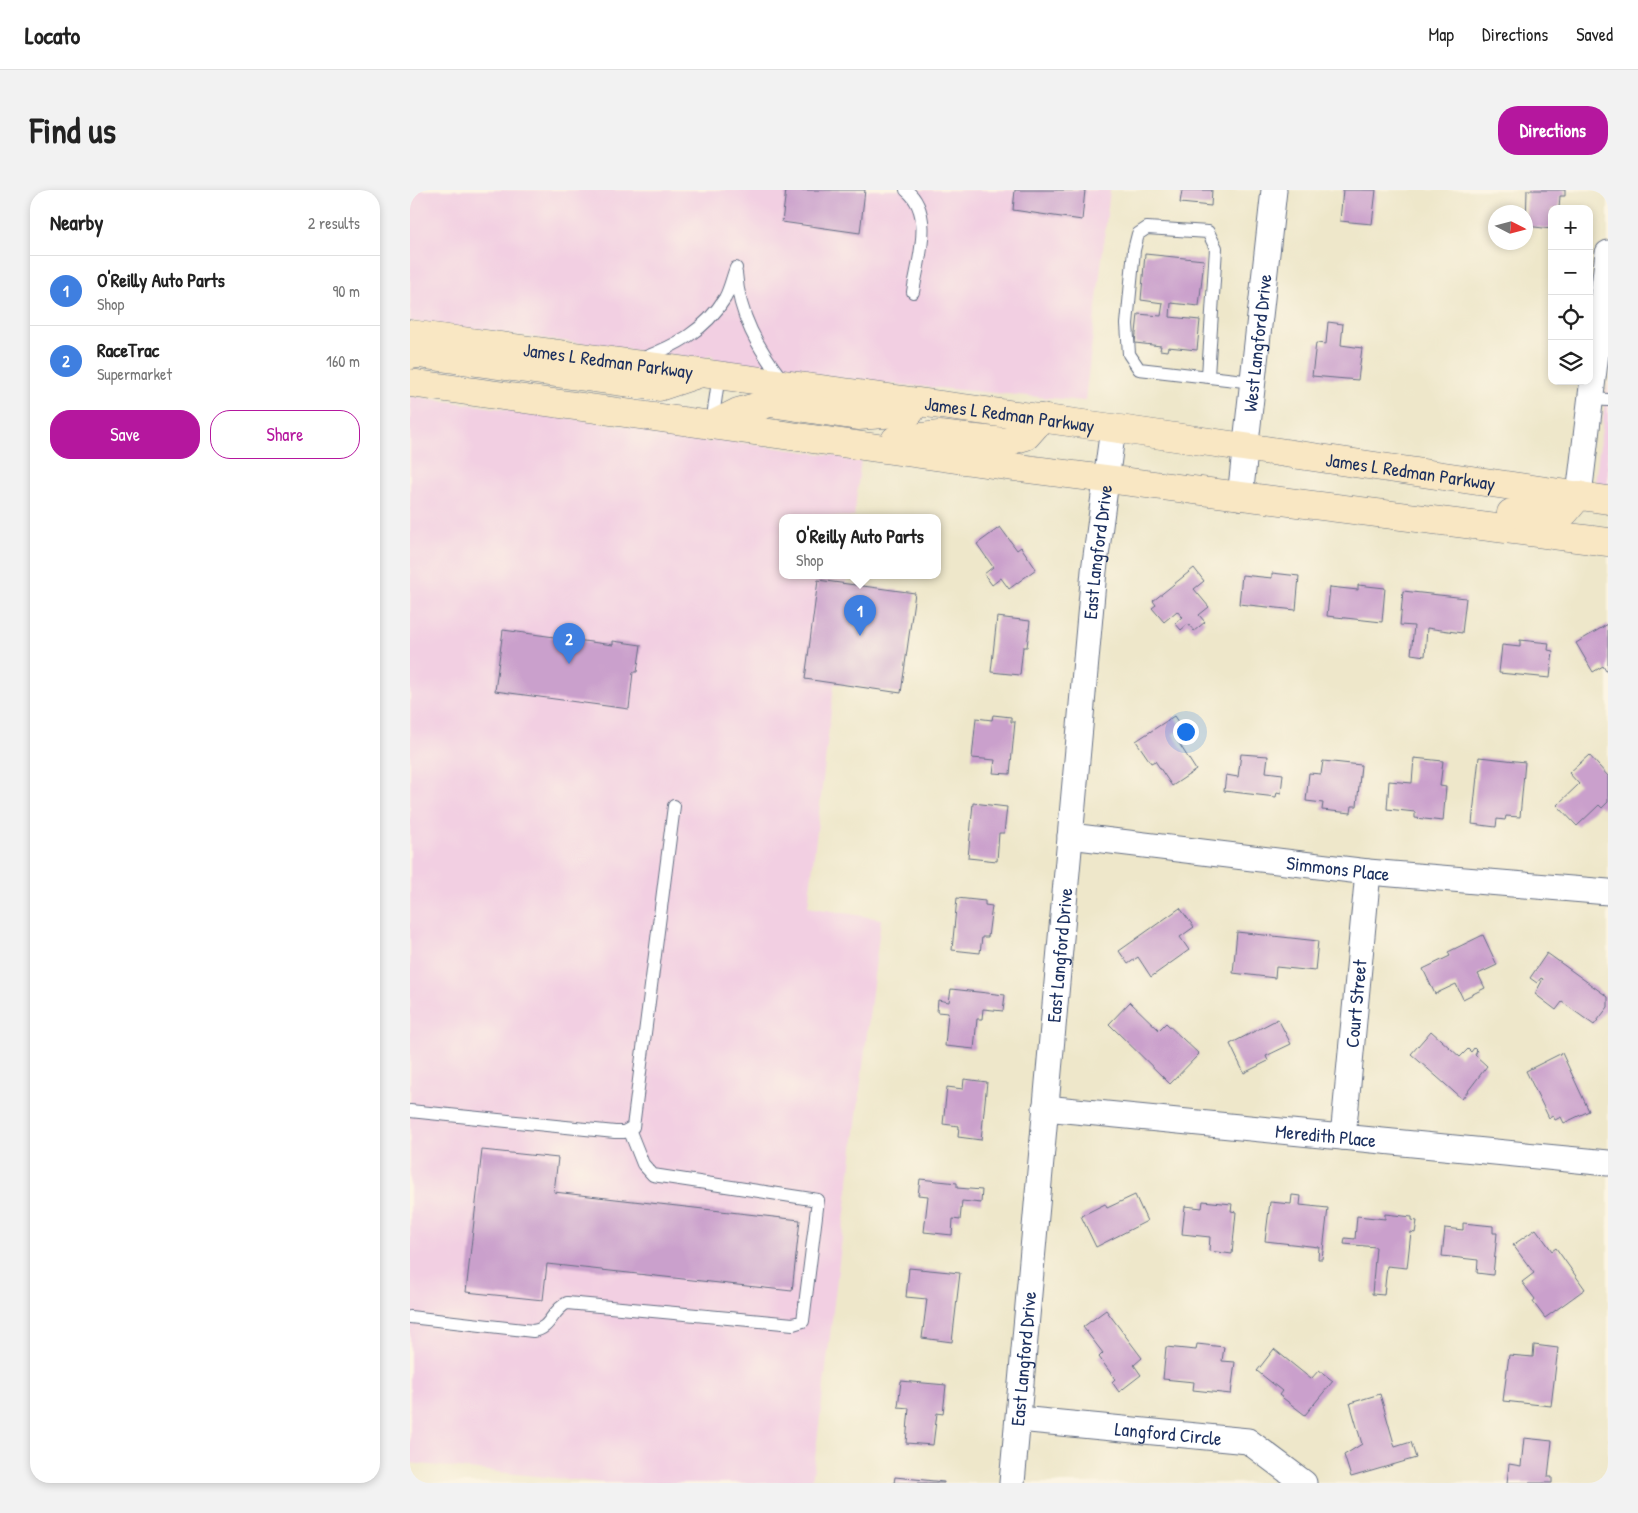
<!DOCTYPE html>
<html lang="en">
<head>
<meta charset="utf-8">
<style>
  :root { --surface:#fff; --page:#f2f2f2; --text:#222; --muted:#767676; --line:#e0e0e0; --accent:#b5179e }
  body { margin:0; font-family:"Patrick Hand",sans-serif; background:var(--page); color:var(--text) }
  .controls { position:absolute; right:15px; top:15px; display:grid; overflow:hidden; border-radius:10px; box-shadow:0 2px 8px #0003 }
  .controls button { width:45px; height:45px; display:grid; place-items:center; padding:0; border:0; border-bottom:1px solid var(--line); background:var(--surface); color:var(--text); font:25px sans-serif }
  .compass { position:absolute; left:1078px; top:15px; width:45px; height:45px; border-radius:50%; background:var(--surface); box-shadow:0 2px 8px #0003; rotate:96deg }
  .you { position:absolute; left:775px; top:541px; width:18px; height:18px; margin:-12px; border:4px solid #fff; border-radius:50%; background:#1a73e8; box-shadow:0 0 0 8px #1a73e833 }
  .badge { display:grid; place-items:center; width:32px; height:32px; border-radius:50%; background:var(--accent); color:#fff; font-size:16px; font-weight:700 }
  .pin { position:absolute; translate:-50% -41px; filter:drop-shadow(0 1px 2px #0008) }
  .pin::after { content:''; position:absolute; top:26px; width:18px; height:15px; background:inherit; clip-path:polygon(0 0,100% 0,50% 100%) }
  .popup { position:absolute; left:369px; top:324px; width:162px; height:65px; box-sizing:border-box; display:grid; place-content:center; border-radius:10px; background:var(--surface); filter:drop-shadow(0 1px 4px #0005); font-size:16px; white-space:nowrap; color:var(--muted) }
  .popup b { font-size:19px; color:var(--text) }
  .popup::after { content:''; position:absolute; left:50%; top:100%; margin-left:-10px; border:10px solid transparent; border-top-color:var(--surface) }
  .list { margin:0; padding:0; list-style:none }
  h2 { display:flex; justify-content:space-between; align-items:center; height:65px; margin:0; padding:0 20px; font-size:21px }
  h2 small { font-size:16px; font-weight:400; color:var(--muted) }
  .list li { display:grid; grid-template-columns:32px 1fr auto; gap:15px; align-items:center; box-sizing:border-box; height:70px; padding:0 20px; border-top:1px solid var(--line) }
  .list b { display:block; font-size:19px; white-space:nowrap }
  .list p { margin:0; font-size:16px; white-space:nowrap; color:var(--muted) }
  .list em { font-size:16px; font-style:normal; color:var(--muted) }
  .actions { display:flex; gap:10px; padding:15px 20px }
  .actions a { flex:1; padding:11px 0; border:1px solid var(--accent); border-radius:20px; text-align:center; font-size:18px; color:var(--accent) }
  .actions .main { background:var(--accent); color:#fff }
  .icon { flex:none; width:28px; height:28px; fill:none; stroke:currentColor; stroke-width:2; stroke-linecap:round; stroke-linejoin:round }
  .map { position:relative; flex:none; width:1198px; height:1293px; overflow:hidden; border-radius:20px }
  header { display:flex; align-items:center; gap:30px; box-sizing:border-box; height:70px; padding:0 25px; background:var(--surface); border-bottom:1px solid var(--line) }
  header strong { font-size:24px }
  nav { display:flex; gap:28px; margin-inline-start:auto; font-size:18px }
  .intro { display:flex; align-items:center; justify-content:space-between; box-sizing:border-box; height:120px; padding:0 30px }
  h1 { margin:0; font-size:35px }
  .button { padding:12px 22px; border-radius:20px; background:var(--accent); color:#fff; font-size:18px; font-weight:700 }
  main { display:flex; gap:30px; padding:0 30px }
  aside { flex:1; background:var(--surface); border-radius:20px; box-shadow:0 2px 8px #0003 }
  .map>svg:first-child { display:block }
  .built { fill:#f2cfe2 }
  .building { fill:#caa0cc }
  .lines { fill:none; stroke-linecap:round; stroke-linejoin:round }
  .lane-casing { stroke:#656f84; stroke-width:14 }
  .street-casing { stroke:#656f84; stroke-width:27 }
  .secondary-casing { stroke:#656f84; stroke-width:29 }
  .lane { stroke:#fff; stroke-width:12 }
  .street { stroke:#fff; stroke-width:25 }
  .secondary { stroke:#f9e7c3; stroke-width:28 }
  .labels { text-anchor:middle; stroke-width:4.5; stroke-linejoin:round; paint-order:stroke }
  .street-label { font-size:19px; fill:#1b2f5e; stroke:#fcf5e5 }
</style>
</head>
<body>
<header>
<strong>Locato</strong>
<nav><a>Map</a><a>Directions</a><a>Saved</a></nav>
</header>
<div class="intro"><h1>Find us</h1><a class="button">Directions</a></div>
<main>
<aside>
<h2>Nearby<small>2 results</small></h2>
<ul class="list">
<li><span class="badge" style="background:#3f7fe0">1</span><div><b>O'Reilly Auto Parts</b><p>Shop</p></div><em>90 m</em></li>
<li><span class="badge" style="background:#3f7fe0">2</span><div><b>RaceTrac</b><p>Supermarket</p></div><em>160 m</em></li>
</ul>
<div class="actions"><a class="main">Save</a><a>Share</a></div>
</aside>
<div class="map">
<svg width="1198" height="1293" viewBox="0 0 1198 1293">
  <rect width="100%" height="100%" fill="#fcf5e5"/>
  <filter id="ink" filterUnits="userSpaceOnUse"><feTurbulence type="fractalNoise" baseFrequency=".02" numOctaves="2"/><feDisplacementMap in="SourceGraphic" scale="10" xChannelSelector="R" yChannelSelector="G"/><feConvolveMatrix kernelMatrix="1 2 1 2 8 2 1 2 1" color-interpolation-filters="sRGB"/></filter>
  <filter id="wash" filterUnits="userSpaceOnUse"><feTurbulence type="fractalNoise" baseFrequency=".0096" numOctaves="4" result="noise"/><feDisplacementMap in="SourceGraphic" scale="20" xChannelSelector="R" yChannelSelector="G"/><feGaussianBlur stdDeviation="1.12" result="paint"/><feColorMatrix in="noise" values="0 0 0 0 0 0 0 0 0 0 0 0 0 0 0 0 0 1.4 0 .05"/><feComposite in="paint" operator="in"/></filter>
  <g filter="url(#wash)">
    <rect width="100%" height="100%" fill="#eee7ca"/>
    <!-- built -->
    <path class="built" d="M0 0H700L675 211 460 192 305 171 302 165 292 169 0 131Z
      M1198 189V296L1185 294Z
      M0 206 293 247 297 253 305 249 433 267 435 270 451 269 444 327H372V385H437L398 717 471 729 402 1293H194L0 1273Z"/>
    <g id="blocks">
      <!-- building -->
      <path class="building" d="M376 0H455L450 43 372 32Z
        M605 0H675L672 30 603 20Z
        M772 0H802L801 16 770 13Z
        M933 0H966L962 34 930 31Z
        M1117 0H1155V6H1150L1149 19H1142V39L1116 36Z
        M735 64 794 70 789 116 761 113 760 127 790 130 787 160 758 157 757 161 750 160 751 156 725 153 728 124 751 126 753 113 731 110Z
        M918 132 933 134 931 155 952 158 948 190 902 186 906 153 916 154Z
        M590 337 607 360 611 357 626 379 599 399 591 388 582 395 574 384 583 377 567 354Z
        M784 378 794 391 784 399 799 417 789 425 795 432 784 441 778 434 771 440 765 433 772 427 767 421 754 432 742 418 746 415 743 411Z
        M862 383 889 386 886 420 829 414 832 385 862 388Z
        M408 390 505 403 491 503 395 489Z
        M948 395 975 398 972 432 917 426 920 397 948 400Z
        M993 401 1056 408 1052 443 1017 438 1015 466 1001 464 1004 436 990 435Z
        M587 427 620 431 617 457H613L610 485 581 482Z
        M1198 434V480L1196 481 1193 476 1183 482 1166 453Z
        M93 440 203 455V451L231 455 227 482H223L219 519 85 501Z
        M1110 450 1139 453 1138 460 1143 461 1140 488 1089 483 1092 455 1110 457Z
        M583 525 601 527V532H605L600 584 583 583 585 570 562 568 566 528 582 530Z
        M764 526 772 538 763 544 786 580 762 596 745 571 741 573 726 551Z
        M831 564 858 566 856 582 873 584 871 603 867 602 866 607 814 601 816 585 828 587Z
        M1179 565 1198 586V612L1192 618 1189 615 1167 636 1147 615 1169 594 1159 583Z
        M1069 567 1115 572 1110 627 1096 626 1095 630 1087 629 1086 637 1062 634Z
        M1004 568 1033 571 1030 596 1036 597 1033 631 1005 628V622L977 619 979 591 1002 593Z
        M913 571 951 575 947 616H942L941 623 912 620 913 613 896 611 899 583 911 584Z
        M563 613 597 617 594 643H589L587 671 558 668Z
        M547 708 575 711V715L582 716 578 747H572L570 763 542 760Z
        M770 718 784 737 770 747 779 760 741 787 728 767 718 774 709 761Z
        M827 742 908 751 905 781 866 777 865 788 823 783Z
        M1073 745 1087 775 1068 784 1075 798 1053 809 1046 794 1025 804 1013 779 1040 766 1038 762Z
        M1137 763 1198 807V817L1184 835 1152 812 1146 820 1125 804 1133 789 1131 788 1127 793 1120 788Z
        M541 799 595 805 593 821 573 819 572 829H567L564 859 535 856 538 823 527 822 528 810 539 812Z
        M720 812 749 840 756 833 789 864 760 894 699 834Z
        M868 829 881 854 856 866 858 871 834 883 820 854Z
        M1021 841 1050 867 1058 859 1061 862 1064 858 1067 861 1065 865 1077 876 1052 909 1001 864Z
        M1152 863 1179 921 1154 933 1151 927 1145 930 1143 926 1139 928 1116 881Z
        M554 889 577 892 571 950 548 947 549 936 533 934 537 897 553 899Z
        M72 960 148 968 144 1002 390 1030 382 1101 137 1074 133 1110 56 1102Z
        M510 989 547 993V998L572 1000 571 1013 552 1011 550 1030 543 1029 542 1045 514 1042 518 1006 508 1005Z
        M725 1005 737 1031 686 1057 671 1026 695 1014 697 1018Z
        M882 1005 891 1006 890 1015 918 1018 912 1069H908L909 1057 855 1051 860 1012 881 1014Z
        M793 1011 822 1014 821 1021 826 1022 822 1064 799 1061 800 1047 772 1044 775 1016 792 1018Z
        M975 1024 1002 1027V1030L1007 1031 1005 1043 1001 1042 997 1078 977 1076 974 1105 962 1104 966 1057 934 1054 935 1048 945 1049 947 1026 975 1029Z
        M1053 1033 1083 1036V1043H1087L1083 1085 1067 1083 1068 1070 1032 1066 1035 1038 1053 1040Z
        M1126 1039 1142 1061 1146 1058 1175 1099 1135 1128 1123 1112 1125 1109 1112 1092 1124 1083 1103 1055Z
        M499 1078 550 1083 542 1152 512 1148 517 1109 496 1107Z
        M696 1120 732 1168 724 1175 731 1185 709 1202 702 1192 705 1189 689 1167 693 1163 673 1137Z
        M787 1154 814 1157 812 1171 825 1172 821 1204 783 1200 784 1192 753 1189 756 1157 786 1160Z
        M1124 1155 1148 1158 1141 1216 1093 1211 1099 1165 1123 1167Z
        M864 1159 901 1189 909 1180 923 1191 895 1225 869 1205 872 1201 847 1181Z
        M491 1191 536 1195 533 1224 527 1223 523 1255 496 1253 499 1218 488 1217Z
        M970 1204 985 1257 1001 1252 1006 1268 941 1287 934 1265 952 1254 940 1213Z
        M1114 1248 1142 1251 1138 1287H1142V1293H1097L1099 1274 1111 1276Z
        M485 1287 534 1292V1293H484Z"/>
    </g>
  </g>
  <g filter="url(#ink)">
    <use href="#blocks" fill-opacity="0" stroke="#656f84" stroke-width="1"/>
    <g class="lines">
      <!-- lane casing -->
      <g class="lane-casing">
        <path id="lane" d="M496 0C525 23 508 70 503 102
          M326 83C329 126 348 158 373 191
          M231 169C265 156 295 141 315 108 320 99 322 88 326 78
          M798 186 806 58 798 42 737 38 728 44 724 60 717 134 719 164 729 179 843 192
          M1181 209 1198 210
          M302 234 309 184
          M0 921 205 942H214L223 937 264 616
          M0 1127 123 1141C141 1139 141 1121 157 1113L383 1134 393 1131 408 1010 243 985 233 974 219 939"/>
      </g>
      <!-- street casing -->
      <g class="street-casing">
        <g id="street">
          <path d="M1169 305 1198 63"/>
          <path id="s1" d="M830 307 864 0"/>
          <path id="s2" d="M660 646 958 682 1198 702"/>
          <path id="s3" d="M635 918 1198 973"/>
          <path id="s4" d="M933 947 958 682"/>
          <path id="s5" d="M609 1229 838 1251 894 1293"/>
          <path id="s6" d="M602 1293 684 381 703 238"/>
        </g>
      </g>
      <!-- secondary casing -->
      <g class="secondary-casing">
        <g id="secondary">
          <path id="s7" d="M0 144 703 238 1198 310"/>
          <path d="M0 165 8 164 249 197 288 184"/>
          <path d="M0 193 625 280 1198 352"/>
          <path d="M302 235 328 222 360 213 448 226 500 222"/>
          <path d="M485 250 529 245 595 252 616 246 632 228"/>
          <path d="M1101 323 1132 327 1155 322 1169 305"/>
        </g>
      </g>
      <!-- lane -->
      <use href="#lane" class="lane"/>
      <!-- street -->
      <use href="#street" class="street"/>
      <!-- secondary -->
      <use href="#secondary" class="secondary"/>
    </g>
  </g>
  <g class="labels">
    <!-- street labels -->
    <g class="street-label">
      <text dy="7" stroke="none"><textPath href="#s1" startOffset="155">West Langford Drive</textPath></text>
      <text dy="7" stroke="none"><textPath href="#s7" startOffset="200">James L Redman Parkway</textPath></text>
      <text dy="7" stroke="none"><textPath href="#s7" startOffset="605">James L Redman Parkway</textPath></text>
      <text dy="7" stroke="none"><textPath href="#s7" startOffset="1010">James L Redman Parkway</textPath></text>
      <text dy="7" stroke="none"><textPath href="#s6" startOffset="935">East Langford Drive</textPath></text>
      <text dy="7" stroke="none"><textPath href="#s2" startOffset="270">Simmons Place</textPath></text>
      <text dy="7" stroke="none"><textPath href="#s6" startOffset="530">East Langford Drive</textPath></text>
      <text dy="7" stroke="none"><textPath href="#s4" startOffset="134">Court Street</textPath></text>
      <text dy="7" stroke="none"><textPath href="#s3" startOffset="282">Meredith Place</textPath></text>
      <text dy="7" stroke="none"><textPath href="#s6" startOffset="125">East Langford Drive</textPath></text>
      <text dy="7" stroke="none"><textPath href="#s5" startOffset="150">Langford Circle</textPath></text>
    </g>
  </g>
</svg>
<div class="controls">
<button>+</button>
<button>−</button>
<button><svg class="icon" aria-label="locate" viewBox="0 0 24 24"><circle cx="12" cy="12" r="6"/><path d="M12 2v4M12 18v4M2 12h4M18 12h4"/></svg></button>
<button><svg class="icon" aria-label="layers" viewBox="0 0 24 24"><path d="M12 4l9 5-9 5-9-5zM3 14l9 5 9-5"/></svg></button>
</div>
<svg class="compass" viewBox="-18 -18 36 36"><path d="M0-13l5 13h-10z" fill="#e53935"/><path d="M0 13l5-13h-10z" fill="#767676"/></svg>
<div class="you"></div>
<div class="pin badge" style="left:450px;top:446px;background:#3f7fe0">1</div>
<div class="popup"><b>O'Reilly Auto Parts</b>Shop</div>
<div class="pin badge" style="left:159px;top:474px;background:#3f7fe0">2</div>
</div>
</main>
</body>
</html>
